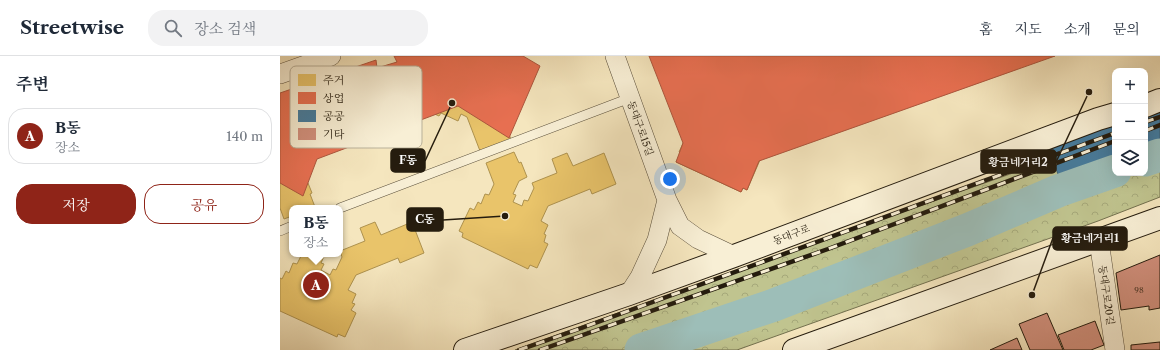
<!DOCTYPE html>
<html lang="ko">
<head>
<meta charset="utf-8">
<style>
  :root { --surface:#fff; --page:#f2f2f3; --text:#1f2937; --muted:#747a83; --line:#e0e1e3; --accent:#8f2418 }
  body { margin:0; font-family:"Libre Caslon Text","Noto Serif KR",serif; background:var(--page); color:var(--text) }
  .controls { position:absolute; right:12px; top:12px; display:grid; overflow:hidden; border-radius:8px; box-shadow:0 4px 16px #0002 }
  .controls button { width:36px; height:36px; display:grid; place-items:center; padding:0; border:0; border-bottom:1px solid var(--line); background:var(--surface); color:var(--text); font:20px sans-serif }
  .you { position:absolute; left:390px; top:123px; width:14px; height:14px; margin:-10px; border:3px solid #fff; border-radius:50%; background:#1a73e8; box-shadow:0 0 0 6px #1a73e833 }
  .badge { display:grid; place-items:center; width:26px; height:26px; border-radius:50%; background:var(--accent); color:#fff; font-size:13px; font-weight:700 }
  .pin { position:absolute; translate:-50% -50%; border:2px solid #fff; box-shadow:0 1px 4px #0006 }
  .popup { position:absolute; left:9px; top:149px; width:54px; height:52px; box-sizing:border-box; display:grid; place-content:center; border-radius:8px; background:var(--surface); filter:drop-shadow(0 1px 3px #0005); font-size:13px; white-space:nowrap; color:var(--muted) }
  .popup b { font-size:15px; color:var(--text) }
  .popup::after { content:''; position:absolute; left:50%; top:100%; margin-left:-8px; border:8px solid transparent; border-top-color:var(--surface) }
  .list { margin:0; padding:0; list-style:none }
  h2 { display:flex; justify-content:space-between; align-items:center; height:52px; margin:0; padding:0 16px; font-size:17px }
  h2 small { font-size:13px; font-weight:400; color:var(--muted) }
  .list li { display:grid; grid-template-columns:26px 1fr auto; gap:12px; align-items:center; box-sizing:border-box; height:56px; margin:0 8px 8px; padding:0 8px; border:1px solid var(--line); border-radius:16px }
  .list b { display:block; font-size:15px; white-space:nowrap }
  .list p { margin:0; font-size:13px; white-space:nowrap; color:var(--muted) }
  .list em { font-size:13px; font-style:normal; color:var(--muted) }
  .actions { display:flex; gap:8px; padding:12px 16px }
  .actions a { flex:1; padding:9px 0; border:1px solid var(--accent); border-radius:16px; text-align:center; font-size:14px; color:var(--accent) }
  .actions .main { background:var(--accent); color:#fff }
  .icon { flex:none; width:22px; height:22px; fill:none; stroke:currentColor; stroke-width:2; stroke-linecap:round; stroke-linejoin:round }
  .map { position:relative; flex:none; width:880px; height:294px; overflow:hidden }
  header { display:flex; align-items:center; gap:24px; box-sizing:border-box; height:56px; padding:0 20px; background:var(--surface); border-bottom:1px solid var(--line) }
  header strong { font-size:19px }
  nav { display:flex; gap:22px; margin-inline-start:auto; font-size:14px }
  .search { width:280px; height:36px; background:var(--page); display:flex; align-items:center; gap:10px; box-sizing:border-box; padding:0 14px; border-radius:16px; color:var(--muted); font-size:15px }
  main { display:flex }
  aside { flex:1; background:var(--surface) }
  .map>svg:first-child { display:block }
  .park { fill:url(#park-crowns); stroke:#72704e }
  .homes { fill:#e9c46a; stroke:#ae924e }
  .shops { fill:#e76f51; stroke:#ad563d }
  .public { fill:#457b9d; stroke:#3b5e72 }
  .lines { fill:none; stroke-linecap:round; stroke-linejoin:round }
  .river { stroke:#9dbeb8; stroke-width:33 }
  .building { fill:#d18f7c; stroke:#251c0e }
  .lane-casing { stroke:#594e3a; stroke-width:10 }
  .street-casing { stroke:#594e3a; stroke-width:20 }
  .secondary-casing { stroke:#251c0e; stroke-width:24 }
  .lane { stroke:#f8efd5; stroke-width:9 }
  .street { stroke:#f8efd5; stroke-width:19 }
  .secondary { stroke:#f8efd5; stroke-width:22 }
  .rail-casing { stroke:#251c0e; stroke-width:4.5 }
  .rail { stroke:#f8efd5; stroke-width:3; stroke-dasharray:9; stroke-linecap:butt }
  .labels { text-anchor:middle; stroke-width:4; stroke-linejoin:round; paint-order:stroke }
  .number-label { font-size:8px; fill:#50392a }
  .street-label { font-size:10px; fill:#251c0e; stroke:#f8efd5 }
  .key { fill:#f8efd5; stroke:#b9b099; stroke-width:1 }
  .key-label { font-size:11px; fill:#251c0e }
  .leader { fill:none; stroke:#251c0e; stroke-width:1.5 }
  .callout-dot { fill:#251c0e; stroke:#f8efd5; stroke-width:1.5 }
  .callout { fill:#251c0e; stroke:#251c0e; stroke-width:1.5 }
  .callout-label { font-size:11px; text-anchor:middle; font-weight:bold; fill:#fff }
</style>
</head>
<body>
<header>
<strong>Streetwise</strong>
<div class="search"><svg class="icon" aria-label="search" viewBox="0 0 24 24"><circle cx="10" cy="10" r="6"/><path d="M15 15l6 6"/></svg>장소 검색</div>
<nav><a>홈</a><a>지도</a><a>소개</a><a>문의</a></nav>
</header>
<main>
<aside>
<h2>주변<small></small></h2>
<ul class="list">
<li><span class="badge">A</span><div><b>B동</b><p>장소</p></div><em>140 m</em></li>
</ul>
<div class="actions"><a class="main">저장</a><a>공유</a></div>
</aside>
<div class="map">
<svg width="880" height="294" viewBox="0 0 880 294">
  <defs>
    <pattern id="park-crowns" width="20" height="18" patternUnits="userSpaceOnUse"><rect width="20" height="18" fill="#c0c48f"/><path d="M2 6a3 3 0 1 1 6 0M12 15a3 3 0 1 1 6 0" fill="none" stroke="#a5a87a"/></pattern>
  </defs>
  <rect width="100%" height="100%" fill="#f5e6be"/>
  <filter id="stains"><feTurbulence type="fractalNoise" baseFrequency=".005" numOctaves="4"/><feColorMatrix values="0 0 0 0 .2 0 0 0 0 .09 0 0 0 0 .02 0 0 0 .5 -.17"/></filter>
  <radialGradient id="worn" r=".72"><stop offset=".6" stop-color="#630" stop-opacity="0"/><stop offset="1" stop-color="#630" stop-opacity=".3"/></radialGradient>
  <!-- park -->
  <path class="park" d="M880 66V141L818 165 457 294H235L413 230 835 81V117H865V71Z"/>
  <!-- homes -->
  <path class="homes" d="M149 0H211L217 3 219 0H243L232 24 229 22 220 41 214 38 212 43 202 38 199 45 209 49 214 62 223 59 227 69 225 70 231 83 200 95 187 61 181 58 178 65 161 57 159 60 137 50 139 45 136 44 142 30 138 28 141 23 139 22Z
    M486 0H582L576 16 562 9 561 12 552 8 550 9 549 7 499 26 492 8 489 9Z
    M456 41 483 53 468 86 474 88 469 99 480 104 467 134 463 132 461 136 396 106 401 96H399L404 85 408 87 419 63 442 73Z
    M33 60 48 67 37 92 34 90 25 108 19 106 17 110 7 106 4 113 14 117 19 130 28 127 32 137 30 138 35 151 32 152H12V160L4 163 0 152V61L22 71 26 61 31 63Z
    M234 96 239 107 241 106 247 121 239 125 233 138 236 139 233 146 242 150 244 144 248 145 254 132 252 127 277 117 272 103 287 97 293 110 324 97 336 128 312 138 310 133 268 150 261 165 268 169 264 178 266 179 264 186 268 188 257 212 250 209 248 213 182 181 183 177 179 175 190 152 194 154 198 146 201 148 205 138 209 139 214 128 206 107Z
    M95 166 101 179 132 166 144 197 120 207 118 202 76 219 68 234 76 238 72 247 75 248 71 254 76 257 65 281 58 278 57 281 0 255V222L2 223 6 215 9 217 13 207 17 208 22 198H45L41 207 44 208 41 214 50 219 53 213 56 214 62 201 60 195 85 185 80 172Z"/>
  <!-- shops -->
  <path class="shops" d="M114 0H243L260 10 229 82 178 50 37 103 23 140 0 127V37L96 4 97 12 117 6Z
    M369 0H775L479 105 467 134 463 132 461 136 396 106 403 87Z"/>
  <!-- public -->
  <path class="public" d="M880 33V87L865 92V38Z
    M835 50V103L780 124 763 76Z"/>
  <g class="lines">
    <!-- river -->
    <path class="river" d="M865 104 880 99
      M361 294 494 249 687 174 778 135 835 115"/>
  </g>
  <!-- building -->
  <path class="building" d="M880 199V252L869 254V250L841 254 836 217Z
    M767 257 783 294H750L739 268Z
    M815 265 824 289 811 294H784L778 279Z
    M737 282 742 294H710Z
    M880 286V294H851V289Z"/>
  <g class="lines">
    <!-- lane casing -->
    <g class="lane-casing">
      <path id="lane" d="M60 152 350 42
        M0 175 12 170"/>
    </g>
    <!-- street casing -->
    <g class="street-casing">
      <path id="street" d="M335 0 387 144 400 170 418 183 454 200
        M0 18 51 0
        M819 185 835 294
        M349 238 360 221 377 184 387 144"/>
    </g>
    <!-- secondary casing -->
    <g class="secondary-casing">
      <path id="secondary" d="M865 50 880 44
        M185 294 349 238 454 200 818 63 835 58
        M514 294 880 162"/>
    </g>
    <!-- lane -->
    <use href="#lane" class="lane"/>
    <!-- street -->
    <use href="#street" class="street"/>
    <!-- secondary -->
    <use href="#secondary" class="secondary"/>
    <!-- rail casing -->
    <g class="rail-casing">
      <path id="rail" d="M865 66 880 61
        M865 75 880 69
        M239 294 296 274 835 77
        M260 294 548 193 835 85"/>
    </g>
    <!-- rail -->
    <use href="#rail" class="rail"/>
  </g>
  <g class="labels">
    <!-- number labels -->
    <g class="number-label">
      <text x="859" y="237">98</text>
    </g>
    <!-- street labels -->
    <g class="street-label">
      <text transform="translate(361 72) rotate(70)" y="4">동대구로15길</text>
      <text transform="translate(511 178) rotate(-21)" y="4">동대구로</text>
      <text transform="translate(827 239) rotate(82)" y="4">동대구로20길</text>
    </g>
  </g>
  <!-- legend -->
  <rect x="10" y="10" width="132" height="82" rx="6" class="key"/>
  <rect x="18" y="18" width="18" height="12" fill="#e9c46a"/>
  <rect x="18" y="36" width="18" height="12" fill="#e76f51"/>
  <rect x="18" y="54" width="18" height="12" fill="#457b9d"/>
  <rect x="18" y="72" width="18" height="12" fill="#d18f7c"/>
  <g class="key-label">
    <text x="43" y="28">주거</text>
    <text x="43" y="46">상업</text>
    <text x="43" y="64">공공</text>
    <text x="43" y="82">기타</text>
  </g>
  <!-- callouts -->
  <path class="leader" d="M172 47L145 105M809 36L776 106M225 160L163 164M752 239L773 182"/>
  <g class="callout-dot">
    <circle cx="172" cy="47" r="4"/>
    <circle cx="809" cy="36" r="4"/>
    <circle cx="225" cy="160" r="4"/>
    <circle cx="752" cy="239" r="4"/>
  </g>
  <g class="callout">
    <rect x="111" y="93" width="34" height="23" rx="4"/>
    <rect x="701" y="94" width="75" height="23" rx="4"/>
    <rect x="127" y="152" width="36" height="23" rx="4"/>
    <rect x="773" y="171" width="74" height="23" rx="4"/>
  </g>
  <g class="callout-label">
    <text x="128" y="108">F동</text>
    <text x="738" y="110">황금네거리2</text>
    <text x="145" y="167">C동</text>
    <text x="810" y="186">황금네거리1</text>
  </g>
  <rect width="100%" height="100%" filter="url(#stains)"/>
  <rect width="100%" height="100%" fill="url(#worn)"/>
</svg>
<div class="controls">
<button>+</button>
<button>−</button>
<button><svg class="icon" aria-label="layers" viewBox="0 0 24 24"><path d="M12 4l9 5-9 5-9-5zM3 14l9 5 9-5"/></svg></button>
</div>
<div class="you"></div>
<div class="pin badge" style="left:36px;top:229px">A</div>
<div class="popup"><b>B동</b>장소</div>
</div>
</main>
</body>
</html>
